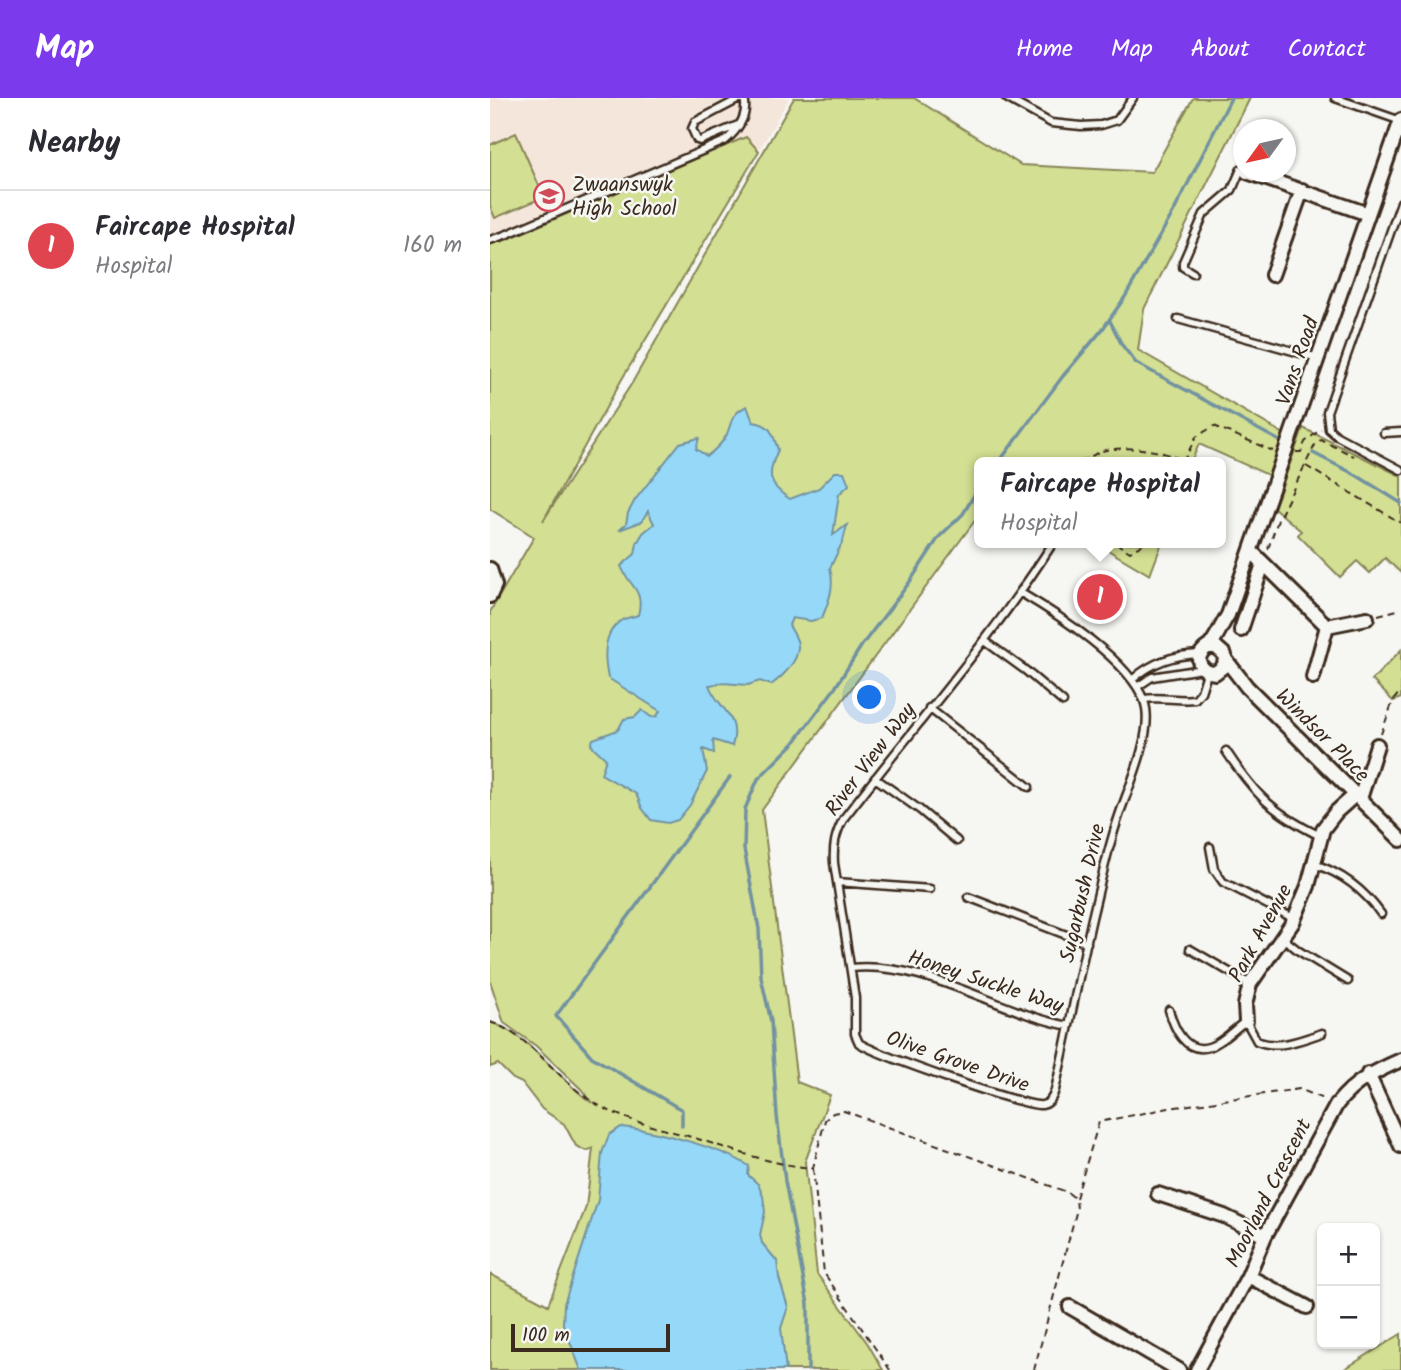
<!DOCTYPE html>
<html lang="en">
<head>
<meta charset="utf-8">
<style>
  :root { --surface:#fff; --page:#f2f2f3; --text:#2b2b33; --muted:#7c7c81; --line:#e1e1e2; --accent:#7c3aed }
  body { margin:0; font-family:Kalam,sans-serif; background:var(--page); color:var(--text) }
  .controls { position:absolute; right:21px; bottom:21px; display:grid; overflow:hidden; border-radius:10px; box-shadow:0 2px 5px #0004 }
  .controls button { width:63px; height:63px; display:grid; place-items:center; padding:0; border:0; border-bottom:2px solid var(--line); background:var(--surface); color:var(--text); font:35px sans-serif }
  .compass { position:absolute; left:743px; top:21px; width:63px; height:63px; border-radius:50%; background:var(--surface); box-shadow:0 2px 5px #0004; rotate:237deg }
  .scale { position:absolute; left:21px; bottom:18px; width:159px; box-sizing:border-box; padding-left:7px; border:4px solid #3b2a1e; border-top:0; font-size:19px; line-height:24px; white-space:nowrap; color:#3b2a1e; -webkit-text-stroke:5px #f6f6f2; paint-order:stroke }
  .you { position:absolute; left:380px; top:600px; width:24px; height:24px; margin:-18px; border:5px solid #fff; border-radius:50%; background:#1a73e8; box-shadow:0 0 0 10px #1a73e833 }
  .badge { display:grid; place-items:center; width:46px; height:46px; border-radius:50%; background:var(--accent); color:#fff; font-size:23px; font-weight:700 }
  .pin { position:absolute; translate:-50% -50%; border:4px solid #fff; box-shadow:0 2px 7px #0006 }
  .popup { position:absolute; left:484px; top:359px; width:252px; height:91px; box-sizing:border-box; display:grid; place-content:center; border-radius:10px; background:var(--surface); filter:drop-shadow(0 2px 5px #0005); font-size:23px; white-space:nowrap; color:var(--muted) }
  .popup b { font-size:26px; color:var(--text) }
  .popup::after { content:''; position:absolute; left:50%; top:100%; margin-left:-14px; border:14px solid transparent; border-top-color:var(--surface) }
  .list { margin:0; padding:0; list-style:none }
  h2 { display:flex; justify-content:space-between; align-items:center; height:91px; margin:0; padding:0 28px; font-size:30px }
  h2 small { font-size:23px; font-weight:400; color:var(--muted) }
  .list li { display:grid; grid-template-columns:46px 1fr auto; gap:21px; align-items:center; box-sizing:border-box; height:112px; padding:0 28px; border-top:2px solid var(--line) }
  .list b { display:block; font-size:26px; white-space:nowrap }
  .list p { margin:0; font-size:23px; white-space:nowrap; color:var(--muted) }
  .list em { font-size:23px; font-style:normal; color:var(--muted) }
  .map { position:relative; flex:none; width:911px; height:1272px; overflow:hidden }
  header { display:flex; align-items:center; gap:42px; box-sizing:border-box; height:98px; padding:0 35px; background:var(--accent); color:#fff }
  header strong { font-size:33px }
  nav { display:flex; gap:38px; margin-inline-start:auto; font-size:24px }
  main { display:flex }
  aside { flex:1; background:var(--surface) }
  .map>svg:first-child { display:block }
  .built { fill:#f5e6db }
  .green { fill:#d3df92; stroke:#878458; stroke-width:2 }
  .water { fill:#96d8f8; stroke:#7292a1; stroke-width:2 }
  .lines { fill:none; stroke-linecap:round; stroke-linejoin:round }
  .stream { stroke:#7292a1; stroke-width:3.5 }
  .lane-casing { stroke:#3b2a1e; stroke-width:11 }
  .street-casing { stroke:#3b2a1e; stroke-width:18 }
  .path { stroke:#3b2a1e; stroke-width:2; stroke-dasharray:7 5; stroke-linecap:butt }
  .lane { stroke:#f6f6f2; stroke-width:6 }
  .street { stroke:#f6f6f2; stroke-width:12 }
  .labels { text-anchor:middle; stroke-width:5; stroke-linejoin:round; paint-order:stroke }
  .poi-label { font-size:21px; fill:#3b2a1e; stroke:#f6f6f2; text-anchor:start }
  .street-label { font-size:21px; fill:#3b2a1e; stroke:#f6f6f2 }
</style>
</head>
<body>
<header>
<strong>Map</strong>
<nav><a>Home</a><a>Map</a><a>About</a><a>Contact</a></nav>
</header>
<main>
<aside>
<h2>Nearby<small></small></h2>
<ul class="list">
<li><span class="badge" style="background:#e0444e">1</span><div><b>Faircape Hospital</b><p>Hospital</p></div><em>160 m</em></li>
</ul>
</aside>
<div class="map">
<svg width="911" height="1272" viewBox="0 0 911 1272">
  <rect width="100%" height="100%" fill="#f6f6f2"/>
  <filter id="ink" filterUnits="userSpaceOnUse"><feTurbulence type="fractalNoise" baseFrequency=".0143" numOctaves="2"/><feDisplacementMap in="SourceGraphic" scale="14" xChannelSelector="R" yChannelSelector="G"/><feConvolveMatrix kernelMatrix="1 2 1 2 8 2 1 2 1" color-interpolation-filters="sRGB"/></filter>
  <g filter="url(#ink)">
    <!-- built -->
    <path class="built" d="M0 0H299L269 53 256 39 11 144H0Z"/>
    <!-- green -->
    <path class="green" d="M304 0H424L531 67 662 74 703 0H760L654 211 648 252 794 336 780 378 709 346 701 364H489V417L272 712 307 984 340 997 315 1064 327 1176 378 1246 393 1272H0V1176L58 1207 96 1109 103 1050 96 1053 86 1048 74 1026 52 1011 32 985 23 981 8 966 0 969V924C41 938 68 981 102 1005L91 991 46 948 14 925 0 883V514L44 439 0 411V144H11L256 39 269 53 132 281 53 423 142 285Z
      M26 35 54 99 5 120 0 108V47Z
      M813 330 911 378V475L895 460 880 475 867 463 850 479 808 437 811 433 784 410Z
      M606 445H672L660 477Z
      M911 552V600L903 603 882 582Z
      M911 1236V1272H853Z"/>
    <!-- water -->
    <path class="water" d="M257 308 263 324C281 326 283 336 288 352 277 375 277 387 300 401L329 390 345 374H354L359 387 349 396 343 437 357 427 353 443 340 470C345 489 339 503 332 520L321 523 302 520 299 527C302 534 309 542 308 549 308 564 292 579 281 587L270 583 258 587 233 585 219 587C227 610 252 618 242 648L223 642 224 655 213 651 217 673 200 707 188 722 178 725 161 722 152 710 146 696 111 676 116 661 101 647 103 641 128 632 134 621 145 619 152 612 161 619 167 618 170 613 118 580C114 561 112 534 132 522 136 520 143 519 148 517 155 491 139 489 131 468L145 456 147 445 153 435 164 426 158 413 151 424 129 432 136 426 138 415 145 402 190 345 209 340 206 351 217 358C225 352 233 345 237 336 242 323 242 315 257 308Z
      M131 1029C164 1032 232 1050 259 1068L258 1077 268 1086 273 1098 275 1114 270 1137 272 1145 287 1163 289 1180 298 1209 291 1230 296 1272H91L73 1226 74 1206 108 1102 112 1055 119 1037Z"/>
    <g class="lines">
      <!-- stream -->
      <path class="stream" d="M620 223 632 247 646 265 788 342
        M823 355 866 377 911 405
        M509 364 573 278 612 232 635 199 684 113 741 0
        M192 1028V1012L102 959 66 918 240 679
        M318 1272V1206L295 1083 287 1018 281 923 271 879 269 831 254 751 255 711 268 681 303 646 345 590 372 547 419 485 449 439 473 416 489 389"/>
      <!-- lane casing -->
      <g class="lane-casing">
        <path id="lane" d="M516 0 561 25 591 28 611 27 627 22 643 0
          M845 0 911 23
          M248 27 210 43 207 42 202 31 205 24 251 0
          M911 104 837 314 839 331 847 338 911 372
          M0 142 15 137 235 43C248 32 259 18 254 0
          M703 175 693 169V164L714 116 742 92 751 71
          M688 221 828 260
          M894 335 911 334
          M531 495C567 516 640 563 654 603 664 628 644 677 635 701 620 740 612 779 602 820 589 877 578 935 565 992 563 999 560 1006 552 1007 537 1010 385 956 369 945L365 936V900L361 874 344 765C343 748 345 736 354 720 424 629 501 542 563 445
          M495 543 535 572 573 604
          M642 582C662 564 683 557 710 556
          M647 589 662 579 712 571
          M654 601C671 598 687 603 705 601L711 594 717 575
          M439 610 539 689
          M736 653C765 697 783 715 830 738
          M385 680 430 712 467 743
          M720 749 724 771 733 784 805 821
          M824 766C852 775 874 792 891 816
          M347 784 440 791
          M478 799 597 845
          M794 841 809 853 858 883
          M700 851 760 886
          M361 870C438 863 506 914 579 928
          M679 912C684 930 695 956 719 949 732 945 745 930 756 923L767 943C787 952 812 942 832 935"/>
      </g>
      <!-- street casing -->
      <g class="street-casing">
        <path id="street" d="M757 74 878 116
          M782 177 812 92
          M762 454 837 528
          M0 471 5 487 0 498
          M837 528 877 520
          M751 532 773 466
          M719 549H726L735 557 734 568 725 575C714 575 703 563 713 553 715 550 719 549 721 546 728 537 732 526 738 517L911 22
          M736 562 757 589 911 742
          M823 579 837 528
          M870 701 887 647
          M756 923 755 907 760 886 803 824 818 788 833 731 846 714 865 697
          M878 976 911 1048
          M668 1096 734 1118 775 1138
          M758 1178 817 1209
          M580 1209 689 1272
          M707 1272 758 1178 775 1138 847 1006C865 983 886 973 911 962"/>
      </g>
      <!-- path -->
      <path class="path" d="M806 354H811L815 344 831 331
        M591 364C599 360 607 354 616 352 638 348 667 351 687 360L689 364
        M693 364 706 339 724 328 783 353
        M816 368 911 425
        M626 445 640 454 655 445
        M778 451 788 422 826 345 831 342 864 358
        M888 517 911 511
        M891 636 903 603 911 592
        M0 924C37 936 62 974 93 997 125 1022 169 1029 208 1041 246 1053 283 1067 323 1070L335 1022 343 1015 354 1013 577 1094 586 1101 587 1111 544 1272
        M323 1070 334 1175 400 1272
        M586 1100 609 1024 679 1010 809 991 834 1001"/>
      <!-- lane -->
      <use href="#lane" class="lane"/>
      <!-- street -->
      <use href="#street" class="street"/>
    </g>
  </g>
  <!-- icons -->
  <defs>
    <g id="school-ring" transform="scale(1.575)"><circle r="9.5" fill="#f6f6f2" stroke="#d1495b" stroke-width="1.5"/><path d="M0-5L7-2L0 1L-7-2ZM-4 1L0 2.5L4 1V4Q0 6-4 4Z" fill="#d1495b"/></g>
  </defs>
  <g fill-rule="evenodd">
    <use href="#school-ring" x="59" y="98"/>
  </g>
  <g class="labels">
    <!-- poi labels -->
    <g class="poi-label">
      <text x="82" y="93">Zwaanswyk<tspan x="82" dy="24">High School</tspan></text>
    </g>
    <!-- street labels -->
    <g class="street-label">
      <text transform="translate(807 263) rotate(-71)" y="7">Vans Road</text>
      <text transform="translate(833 637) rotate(45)" y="7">Windsor Place</text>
      <text transform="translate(380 661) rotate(-53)" y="7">River View Way</text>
      <text transform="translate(592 795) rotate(-77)" y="7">Sugarbush Drive</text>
      <text transform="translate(770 835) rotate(-61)" y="7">Park Avenue</text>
      <text transform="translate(496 883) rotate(18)" y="7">Honey Suckle Way</text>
      <text transform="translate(468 963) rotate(19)" y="7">Olive Grove Drive</text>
      <text transform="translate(778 1095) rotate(-63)" y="7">Moorland Crescent</text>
    </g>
  </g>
</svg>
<div class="controls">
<button>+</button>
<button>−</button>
</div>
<svg class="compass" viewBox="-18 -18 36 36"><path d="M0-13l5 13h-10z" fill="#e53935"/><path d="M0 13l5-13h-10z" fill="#7c7c81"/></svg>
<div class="scale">100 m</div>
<div class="you"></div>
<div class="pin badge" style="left:610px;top:499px;background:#e0444e">1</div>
<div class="popup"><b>Faircape Hospital</b>Hospital</div>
</div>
</main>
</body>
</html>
